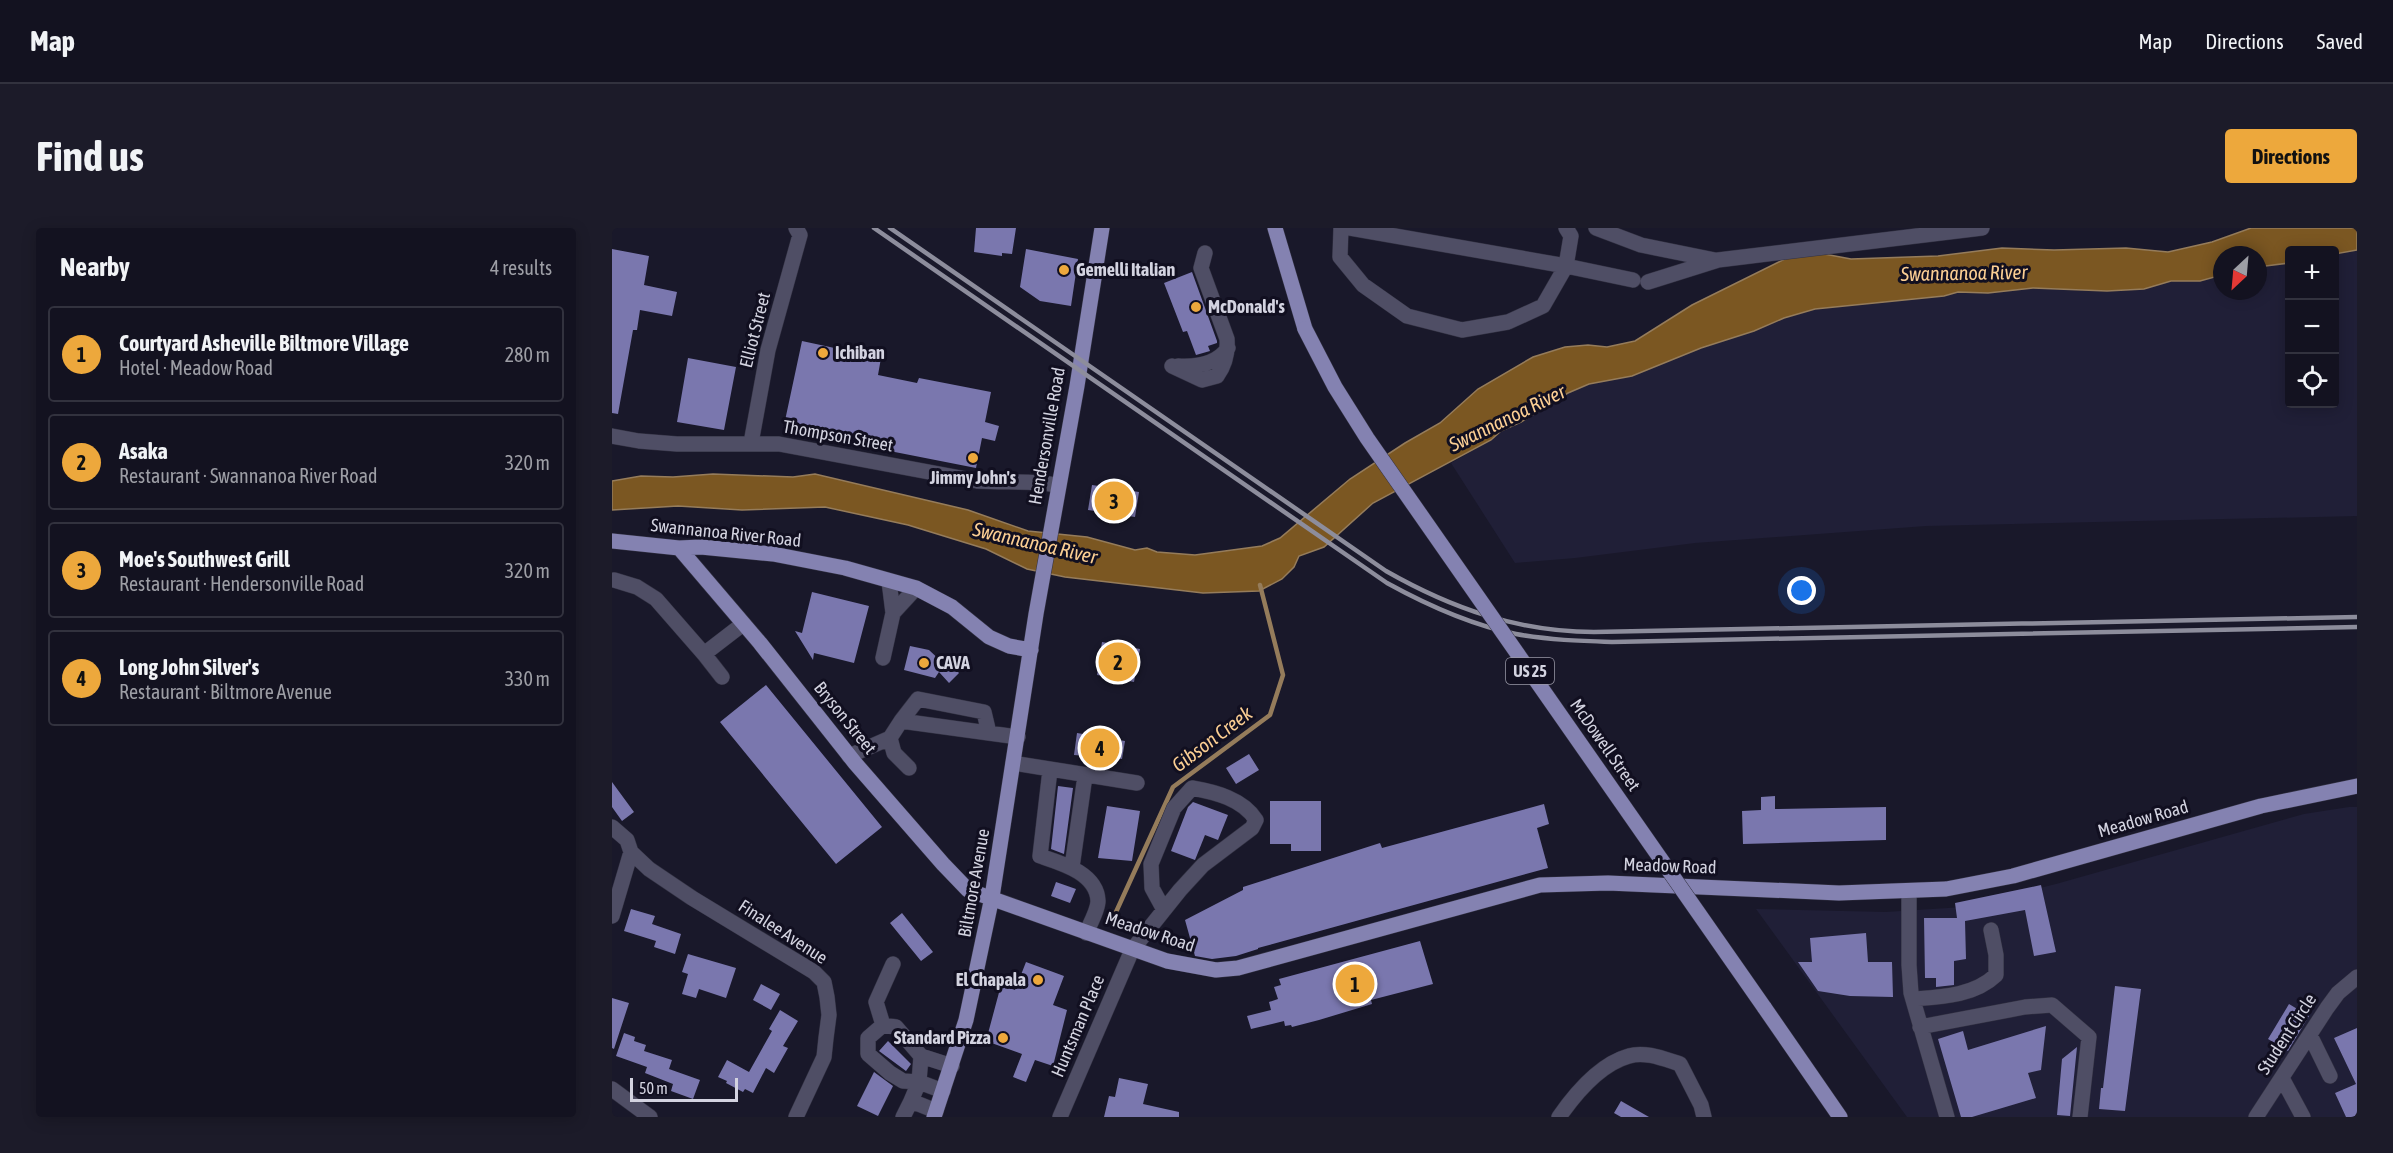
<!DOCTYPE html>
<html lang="en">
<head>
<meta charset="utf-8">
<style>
  :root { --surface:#131220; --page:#1c1b29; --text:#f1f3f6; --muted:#9d9ea5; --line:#32323e; --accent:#eda83c }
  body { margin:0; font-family:"Asap Condensed",sans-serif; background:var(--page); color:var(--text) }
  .controls { position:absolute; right:18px; top:18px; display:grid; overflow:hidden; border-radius:6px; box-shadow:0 3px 15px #0003 }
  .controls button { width:54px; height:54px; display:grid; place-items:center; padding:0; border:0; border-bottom:2px solid var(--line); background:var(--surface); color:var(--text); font:30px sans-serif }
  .compass { position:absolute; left:1601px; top:18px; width:54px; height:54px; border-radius:50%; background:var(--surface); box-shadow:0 3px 15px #0003; rotate:206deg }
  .scale { position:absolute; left:18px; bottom:15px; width:108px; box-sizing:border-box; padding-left:6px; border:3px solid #d3d3e0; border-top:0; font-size:16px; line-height:21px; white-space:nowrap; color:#d3d3e0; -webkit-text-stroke:4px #110f20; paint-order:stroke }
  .you { position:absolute; left:1190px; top:363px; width:21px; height:21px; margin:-15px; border:4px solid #fff; border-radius:50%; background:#1a73e8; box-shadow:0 0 0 9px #1a73e833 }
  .badge { display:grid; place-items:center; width:39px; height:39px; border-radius:50%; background:var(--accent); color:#111; font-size:20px; font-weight:700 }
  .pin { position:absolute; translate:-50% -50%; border:3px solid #fff; box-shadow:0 2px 6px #0006 }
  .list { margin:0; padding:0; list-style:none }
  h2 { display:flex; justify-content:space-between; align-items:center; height:78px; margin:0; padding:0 24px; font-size:26px }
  h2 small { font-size:20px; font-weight:400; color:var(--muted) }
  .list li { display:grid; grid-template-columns:39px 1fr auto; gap:18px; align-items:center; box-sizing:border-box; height:96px; margin:0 12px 12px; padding:0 12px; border:2px solid var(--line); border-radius:6px }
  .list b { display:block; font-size:22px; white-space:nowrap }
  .list p { margin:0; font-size:20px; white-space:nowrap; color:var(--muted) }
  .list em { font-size:20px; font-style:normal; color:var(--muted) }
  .icon { flex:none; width:33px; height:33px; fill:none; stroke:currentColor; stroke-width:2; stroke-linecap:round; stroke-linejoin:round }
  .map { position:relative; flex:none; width:1745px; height:889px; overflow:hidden; border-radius:6px }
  header { display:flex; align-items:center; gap:36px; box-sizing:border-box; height:84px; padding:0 30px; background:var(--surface); border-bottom:2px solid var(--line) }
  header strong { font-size:28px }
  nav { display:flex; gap:33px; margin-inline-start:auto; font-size:21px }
  .intro { display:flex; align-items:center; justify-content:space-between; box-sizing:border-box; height:144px; padding:0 36px }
  h1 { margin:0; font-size:42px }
  .button { padding:15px 27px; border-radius:6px; background:var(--accent); color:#111; font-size:21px; font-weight:700 }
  main { display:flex; gap:36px; padding:0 36px }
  aside { flex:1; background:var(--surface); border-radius:6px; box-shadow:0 3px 15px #0003 }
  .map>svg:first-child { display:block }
  .built { fill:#201f37 }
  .water { fill:#7b5722; stroke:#957c5b; stroke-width:1.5 }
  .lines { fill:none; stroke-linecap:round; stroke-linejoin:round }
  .stream { stroke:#957c5b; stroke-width:4.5 }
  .building { fill:#7a77ae }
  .minor-casing { stroke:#333243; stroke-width:16 }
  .major-casing { stroke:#333243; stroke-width:16 }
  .minor { stroke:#4f4e65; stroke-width:15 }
  .major { stroke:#8482b1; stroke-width:15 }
  .rail { stroke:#8d8d9c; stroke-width:4.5 }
  .major-bridge-casing { stroke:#333243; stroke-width:16; stroke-linecap:butt }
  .major-bridge { stroke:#8482b1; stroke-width:15 }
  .poi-dot { fill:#eda83c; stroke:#110f20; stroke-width:2 }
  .labels { text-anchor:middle; stroke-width:6; stroke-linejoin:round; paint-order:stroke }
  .shield { fill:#110f20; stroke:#9998a6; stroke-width:1.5 }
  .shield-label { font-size:16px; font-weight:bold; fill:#d3d3e0 }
  .poi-label { font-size:18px; font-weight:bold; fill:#d3d3e0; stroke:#110f20; text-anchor:start }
  .street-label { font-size:18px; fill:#d3d3e0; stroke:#110f20 }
  .water-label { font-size:20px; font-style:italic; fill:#fbce93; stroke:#110f20 }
</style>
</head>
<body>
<header>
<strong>Map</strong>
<nav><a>Map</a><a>Directions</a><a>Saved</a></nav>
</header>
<div class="intro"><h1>Find us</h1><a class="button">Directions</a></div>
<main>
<aside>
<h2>Nearby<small>4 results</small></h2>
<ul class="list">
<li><span class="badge">1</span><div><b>Courtyard Asheville Biltmore Village</b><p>Hotel · Meadow Road</p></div><em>280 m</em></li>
<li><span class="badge">2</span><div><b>Asaka</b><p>Restaurant · Swannanoa River Road</p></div><em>320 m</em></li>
<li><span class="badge">3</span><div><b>Moe's Southwest Grill</b><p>Restaurant · Hendersonville Road</p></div><em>320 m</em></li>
<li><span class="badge">4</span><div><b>Long John Silver's</b><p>Restaurant · Biltmore Avenue</p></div><em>330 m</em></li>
</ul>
</aside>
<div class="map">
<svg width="1745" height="889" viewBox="0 0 1745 889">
  <rect width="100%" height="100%" fill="#19182a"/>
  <!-- built -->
  <path class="built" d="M1745 22V288L1314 298 1083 315 963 330 903 335 839 235 879 212 889 202 909 194 956 165 977 156 1020 148 1089 120 1142 103 1172 90 1203 81 1332 68 1346 64 1376 65 1421 60 1495 63 1532 61 1559 53H1588L1610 47V63H1646V39L1677 35 1678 176H1722L1723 26Z
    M1737 579H1745V889H1295L1144 681 1274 684 1351 679 1444 656 1692 586Z"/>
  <!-- water -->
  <path class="water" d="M1639 0H1745V22L1723 26 1722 22H1678L1677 35 1646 39V27H1610V47L1588 53H1559L1532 61 1495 63 1421 60 1376 65 1346 64 1332 68 1203 81 1172 90 1142 103 1089 120 1020 148 977 156 956 165 909 194 889 203 879 212 761 275 712 319 687 328 682 339 670 351 647 363 591 365 453 349 415 341 374 321 296 297 213 279 130 282 66 278 0 282V253L29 248 61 249 101 246 181 249 203 246 356 282 416 303 475 309 523 322 535 320 545 324 583 327 650 318 668 310 738 251 793 215 828 195 866 161 921 129 953 119 976 117 995 119 1023 113 1080 77 1191 22 1239 31 1326 28 1390 20 1442 22 1514 20 1556 24 1600 14Z"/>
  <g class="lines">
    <!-- stream -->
    <path class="stream" d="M499 695 561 559 658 487 671 447 648 357"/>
  </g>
  <!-- building -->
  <path class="building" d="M364 0H404L400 26 390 25V28L362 24Z
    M0 21 37 28 32 57 65 64 60 88 28 82 25 102H21L6 186 0 185Z
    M414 21 466 31 459 78 428 73 408 59Z
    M580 44 605 113V115L596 118 598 123 584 127 575 103 571 104 552 55Z
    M190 113 269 130 266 147 305 155 307 150 379 164 373 194 387 198 383 213 370 210 364 240 171 202Z
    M76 130 124 139 112 202 65 194Z
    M480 257 527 264 523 289 476 282Z
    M200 364 257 378 242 435 202 425 201 432 183 403 190 405Z
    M490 414 528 421 522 454 485 447Z
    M298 418 317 422 331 435 328 442 337 434 347 445 337 455 327 444 323 450 292 442Z
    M154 457 270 599 224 636 108 494Z
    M465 505 513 513 510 531 462 527Z
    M637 526 647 542 624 556 614 540Z
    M0 554 22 584 10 593 0 579Z
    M446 558 461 560 452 626 439 621Z
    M1163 568V581L1274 579V612L1131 616 1130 583 1149 582V569Z
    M658 573H709V623H679V616H658Z
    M581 574 616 587 606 612 593 607 583 632 559 623 576 579Z
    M932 576 937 596 925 600 936 640 646 720V721L624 728 600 731 583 728 573 692 631 662V659L768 615 770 620Z
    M495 578 528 583 520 633 486 630Z
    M444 654 464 661 458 675 439 668Z
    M1429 657 1444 724 1422 728 1413 682 1353 693 1354 731 1342 733V757L1324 759V750H1313L1312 690H1345L1343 675Z
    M19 681 43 688 40 696 69 706 63 726 42 719 44 713 12 703Z
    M290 685 321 724 309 733 278 695Z
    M1254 705 1256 734H1280L1281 769 1238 768 1206 763 1186 734H1200L1198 710Z
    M808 713 821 756 759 772 760 776 707 792 680 799 679 797 673 798 672 793 639 801 635 788 659 782 657 774 666 771 662 759 669 757 667 751Z
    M76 726 124 740 114 770 87 761 84 770 70 766 76 746 70 744Z
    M414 734 452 748 441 777 455 782 441 838 423 832 414 854 401 849 410 826 374 813 389 757 403 762Z
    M149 756 168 766 159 782 141 772Z
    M1503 758 1529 761 1513 883 1487 881 1489 860H1491Z
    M0 770 17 775 2 821 0 820Z
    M1677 776 1697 788 1676 823 1656 811Z
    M168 782 186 793 171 818 176 820 162 845 154 840 141 865 133 861 131 864 114 855 115 853 106 849 115 832 137 844 160 803 157 801Z
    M1434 798 1429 842 1416 845 1424 870 1360 889H1349L1326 811 1351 803 1356 822Z
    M1745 800V889H1734L1723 865 1744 856 1722 810Z
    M12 805 23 809 22 813 34 817 32 823 60 832 57 841 88 852 81 871 59 863 61 856 33 845 35 839 4 828Z
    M276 813 299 836 294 843 267 823Z
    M1465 819 1458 888 1445 887 1450 831Z
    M262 844 281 858 266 888 245 878Z
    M507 850 536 856 531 876 567 884V889H492L497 868 503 869Z
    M1009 873 1037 889H1009L1002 885Z"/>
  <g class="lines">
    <!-- minor casing -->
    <g class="minor-casing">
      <path id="minor" d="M729 0 728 29 751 57 795 88 850 102 896 94 931 78 954 38 959 8 954 0
        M738 0 954 38 1021 52
        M984 0 1029 17 1103 32
        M1036 54 1106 32 1370 0
        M560 138 590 152 605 148C613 137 616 125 615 111L589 40 593 25
        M566 138C584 139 605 136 616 120
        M0 208 27 213 65 216H167L365 253C392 255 418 252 445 257
        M139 215 156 122 188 7 184 0
        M2 352 25 359 44 371 92 426 131 396
        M277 353 281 385 304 360
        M92 426 110 449
        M271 430 281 385
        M289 493 306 471 372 484 377 505
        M237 528 278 510
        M401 535 525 555
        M297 540 282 525 278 510 289 493 406 509
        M438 542 428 628C449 635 485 645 486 673 486 682 478 696 474 705
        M0 599 15 612 19 624 37 641 80 670 202 744 212 754 215 769 217 787 214 810 212 829 184 889
        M460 639 473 548
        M1297 664V737L1299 765 1335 889
        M0 688 19 624
        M1301 771C1329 769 1362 768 1384 747V727L1379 702
        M271 797 264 774 281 736
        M1308 799 1413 779 1440 777 1477 809 1468 889
        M1698 807 1718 848
        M309 828 340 838
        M1670 850 1691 889
        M0 861 38 889
        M299 873 307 854 309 828 284 799 271 797 256 810V826L278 845 291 853 307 854 331 863
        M291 889 299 873 324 883
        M448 889 520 722 568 662 591 637 640 600 644 592C631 571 603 564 580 560L562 580 539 636 540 660 552 682
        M947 889C963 866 988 836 1017 828 1033 823 1052 831 1068 836L1089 877 1092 889
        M1644 889 1715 780 1726 765 1745 749"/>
    </g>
    <!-- major casing -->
    <g class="major-casing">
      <path id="major" d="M663 0 693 101
        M0 313 67 320 89 319 161 326 233 340 304 360 340 379 377 409 397 418 419 422
        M67 320 148 415 243 535 331 636 356 662 555 733 604 742 626 740 928 657 996 655 1227 665 1334 661 1401 648 1649 578 1745 558
        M1152 779 1228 889
        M322 889 354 792 380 669 424 386 465 158 490 0"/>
    </g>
    <!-- minor -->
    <use href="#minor" class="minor"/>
    <!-- major -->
    <use href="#major" class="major"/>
    <!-- rail -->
    <path class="rail" d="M262 0 775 355C815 377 859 397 904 406 936 412 968 413 1000 414L1745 399
      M278 0 774 343C839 380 906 404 982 404L1745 389"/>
    <!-- major-bridge casing -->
    <g class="major-bridge-casing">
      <path id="major-bridge" d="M693 101 723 159 755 210 1152 779"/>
    </g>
    <!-- major-bridge -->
    <use href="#major-bridge" class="major-bridge"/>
  </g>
  <!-- markers -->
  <g class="poi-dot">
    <circle cx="452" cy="42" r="6"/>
    <circle cx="584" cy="79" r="6"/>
    <circle cx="211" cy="125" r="6"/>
    <circle cx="361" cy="230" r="6"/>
    <circle cx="312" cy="435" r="6"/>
    <circle cx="426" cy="752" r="6"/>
    <circle cx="391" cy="810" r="6"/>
  </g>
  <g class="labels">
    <!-- shield labels -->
    <rect class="shield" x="894" y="430" width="48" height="26" rx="4.5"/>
    <g class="shield-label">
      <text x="918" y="449">US 25</text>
    </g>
    <!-- poi labels -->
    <g class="poi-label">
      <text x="464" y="48">Gemelli Italian</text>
      <text x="596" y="85">McDonald's</text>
      <text x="223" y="131">Ichiban</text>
      <text x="361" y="256" text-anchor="middle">Jimmy John's</text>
      <text x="324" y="441">CAVA</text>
      <text x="414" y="758" text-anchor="end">El Chapala</text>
      <text x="379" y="816" text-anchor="end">Standard Pizza</text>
    </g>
    <!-- street labels -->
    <g class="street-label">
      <text transform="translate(143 102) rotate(-76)" y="6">Elliot Street</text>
      <text transform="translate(226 208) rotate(10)" y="6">Thompson Street</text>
      <text transform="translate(435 208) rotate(-80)" y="6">Hendersonville Road</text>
      <text transform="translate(114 305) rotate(6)" y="6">Swannanoa River Road</text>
      <text transform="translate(233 490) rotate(51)" y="6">Bryson Street</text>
      <text transform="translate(993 517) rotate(55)" y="6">McDowell Street</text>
      <text transform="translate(1531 591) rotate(-16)" y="6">Meadow Road</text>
      <text transform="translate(1058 638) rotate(2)" y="6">Meadow Road</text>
      <text transform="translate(362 655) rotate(-80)" y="6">Biltmore Avenue</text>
      <text transform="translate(171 704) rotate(33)" y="6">Finalee Avenue</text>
      <text transform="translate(538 704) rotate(18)" y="6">Meadow Road</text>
      <text transform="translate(466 798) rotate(-67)" y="6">Huntsman Place</text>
      <text transform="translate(1675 806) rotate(-57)" y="6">Student Circle</text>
    </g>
    <!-- water labels -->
    <g class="water-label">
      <text transform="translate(1352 45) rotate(-1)" y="7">Swannanoa River</text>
      <text transform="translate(895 190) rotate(-26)" y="7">Swannanoa River</text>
      <text transform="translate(423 315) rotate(13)" y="7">Swannanoa River</text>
      <text transform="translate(600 511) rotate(-37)" y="7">Gibson Creek</text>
    </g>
  </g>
</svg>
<div class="controls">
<button>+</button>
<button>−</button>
<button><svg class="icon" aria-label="locate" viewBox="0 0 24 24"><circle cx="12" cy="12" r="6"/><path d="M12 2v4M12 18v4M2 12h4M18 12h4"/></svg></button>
</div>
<svg class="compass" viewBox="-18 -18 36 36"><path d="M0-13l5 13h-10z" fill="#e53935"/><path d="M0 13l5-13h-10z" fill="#9d9ea5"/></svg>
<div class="scale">50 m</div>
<div class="you"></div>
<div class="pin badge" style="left:743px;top:756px">1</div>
<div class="pin badge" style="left:506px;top:434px">2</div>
<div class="pin badge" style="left:502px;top:273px">3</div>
<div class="pin badge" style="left:488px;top:520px">4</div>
</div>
</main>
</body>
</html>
